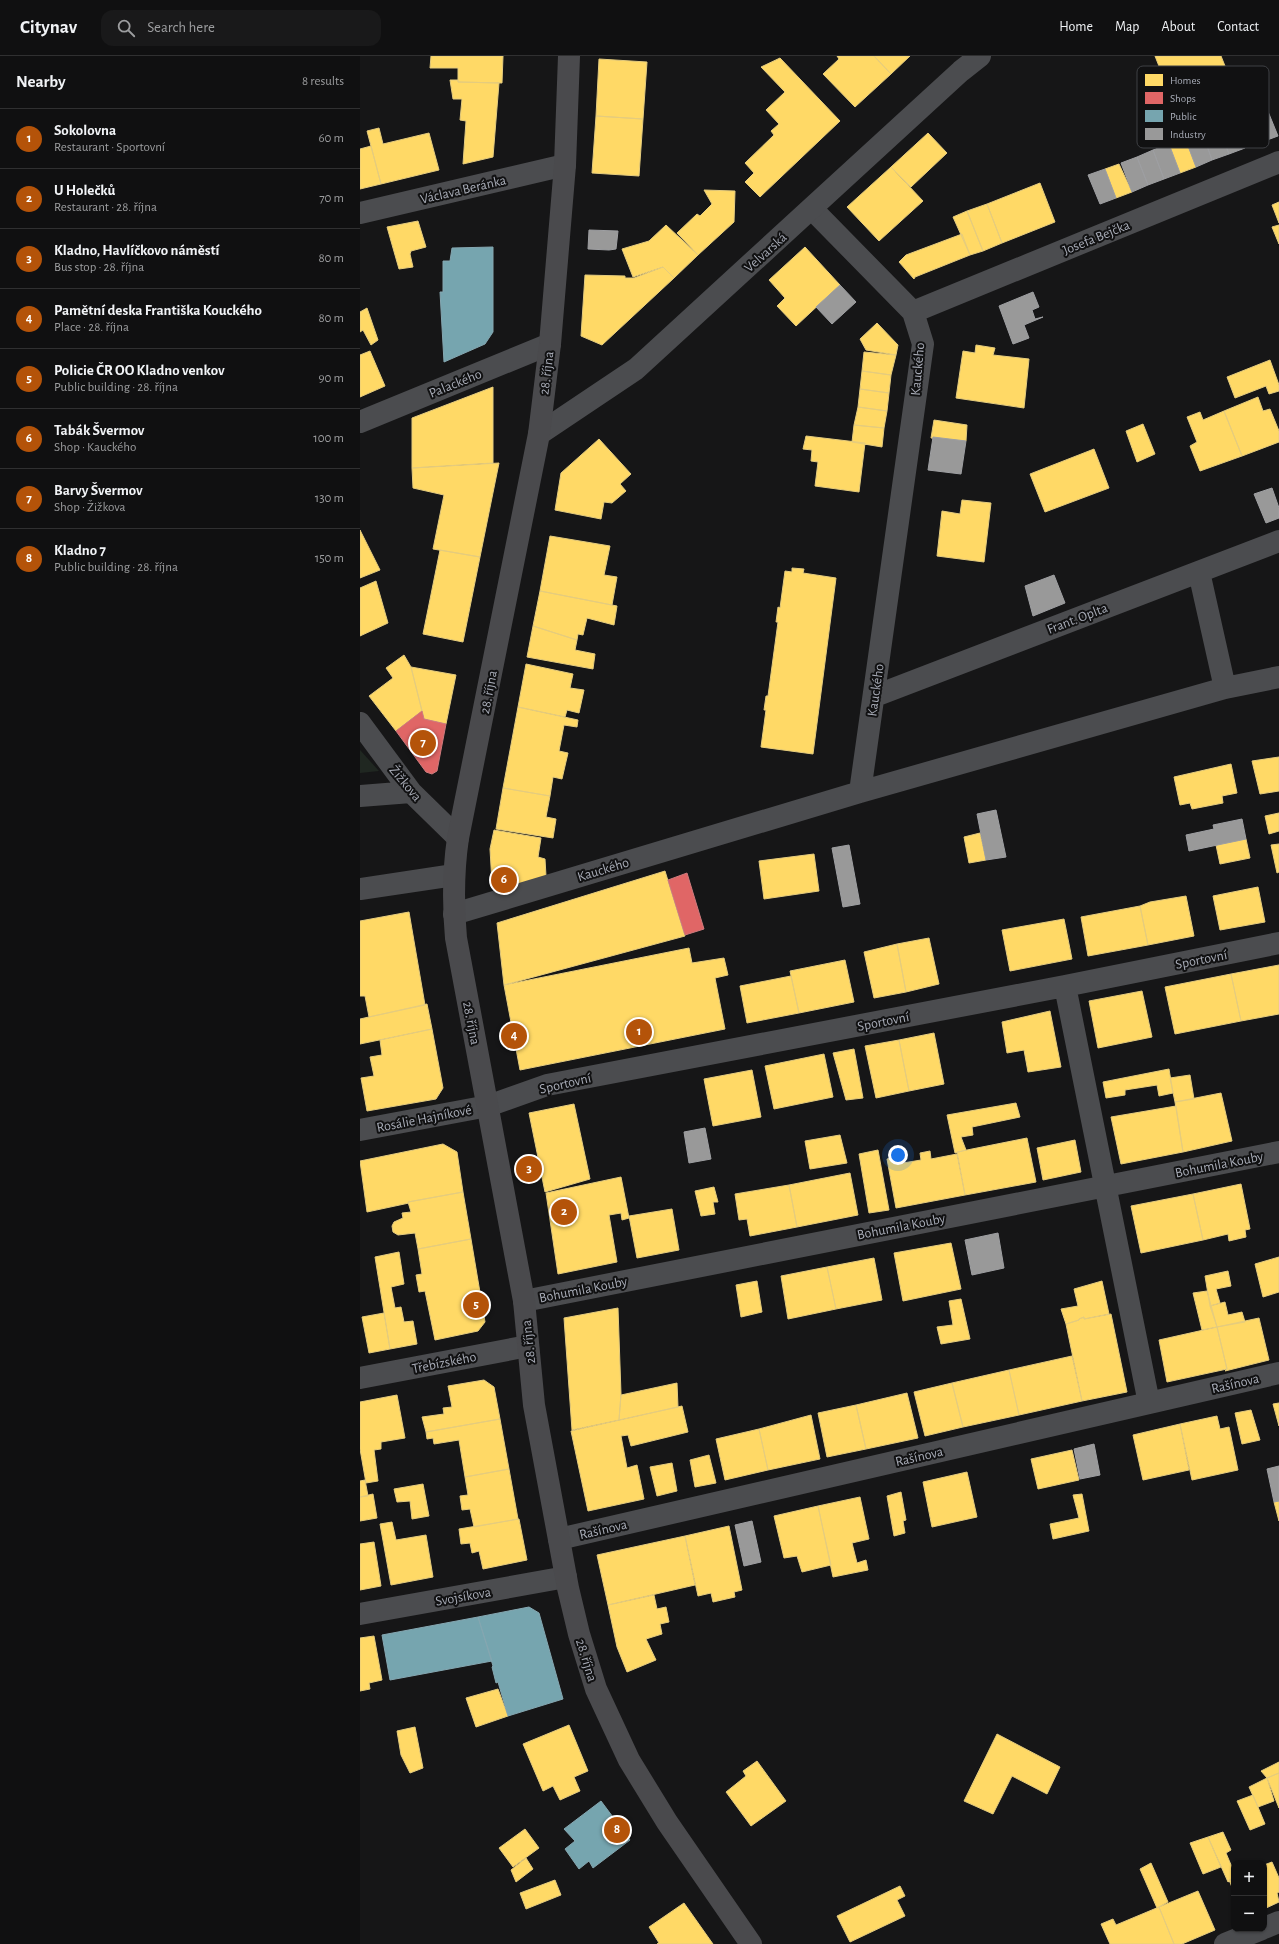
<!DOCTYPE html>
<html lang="en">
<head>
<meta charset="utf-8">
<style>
  :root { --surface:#101011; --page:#19191a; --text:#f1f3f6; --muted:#9c9d9f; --line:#303031; --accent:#b45309 }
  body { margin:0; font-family:"Alegreya Sans",sans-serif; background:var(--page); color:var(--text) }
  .controls { position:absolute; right:12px; bottom:12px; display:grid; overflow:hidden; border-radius:8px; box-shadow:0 1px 3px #0004 }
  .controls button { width:36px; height:36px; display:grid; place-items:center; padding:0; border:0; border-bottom:1px solid var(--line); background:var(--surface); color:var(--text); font:20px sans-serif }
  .you { position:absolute; left:538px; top:1099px; width:14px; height:14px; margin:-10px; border:3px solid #fff; border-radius:50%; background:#1a73e8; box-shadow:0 0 0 6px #1a73e833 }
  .badge { display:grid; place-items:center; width:26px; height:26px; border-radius:50%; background:var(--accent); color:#fff; font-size:13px; font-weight:700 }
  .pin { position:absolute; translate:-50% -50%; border:2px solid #fff; box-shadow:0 1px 4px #0006 }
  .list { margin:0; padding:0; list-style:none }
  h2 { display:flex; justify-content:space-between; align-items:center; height:52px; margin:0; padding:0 16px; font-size:17px }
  h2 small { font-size:13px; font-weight:400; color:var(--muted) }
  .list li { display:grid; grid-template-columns:26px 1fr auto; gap:12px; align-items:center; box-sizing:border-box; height:60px; padding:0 16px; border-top:1px solid var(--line) }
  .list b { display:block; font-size:15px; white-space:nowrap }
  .list p { margin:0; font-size:13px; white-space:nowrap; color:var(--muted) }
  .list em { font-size:13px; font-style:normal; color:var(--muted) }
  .icon { flex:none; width:22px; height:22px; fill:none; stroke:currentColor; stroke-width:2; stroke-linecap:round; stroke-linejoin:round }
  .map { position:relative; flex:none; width:919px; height:1888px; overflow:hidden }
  header { display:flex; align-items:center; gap:24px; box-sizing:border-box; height:56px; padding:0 20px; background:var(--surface); border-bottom:1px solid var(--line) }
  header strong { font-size:19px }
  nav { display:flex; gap:22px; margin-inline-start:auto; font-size:14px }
  .search { width:280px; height:36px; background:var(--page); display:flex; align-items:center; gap:10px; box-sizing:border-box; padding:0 14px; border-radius:12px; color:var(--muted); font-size:15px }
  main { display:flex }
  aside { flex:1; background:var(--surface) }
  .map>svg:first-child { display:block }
  .green { fill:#202721 }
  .homes { fill:#ffd966; stroke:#e5cc7e }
  .shops { fill:#e06666; stroke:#cf7b7e }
  .public { fill:#76a5af; stroke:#85a7b1 }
  .industry { fill:#999; stroke:#9e9fa2 }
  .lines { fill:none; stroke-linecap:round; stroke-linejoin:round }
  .minor { stroke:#4b4c4f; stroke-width:22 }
  .tertiary { stroke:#4b4c4f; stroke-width:22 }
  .secondary { stroke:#4a4a4d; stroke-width:22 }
  .labels { text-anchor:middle; stroke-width:4; stroke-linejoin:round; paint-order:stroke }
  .street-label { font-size:14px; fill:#a8acb7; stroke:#111112 }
  .key { fill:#111112; stroke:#3e4044; stroke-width:1 }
  .key-label { font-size:11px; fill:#a8acb7 }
</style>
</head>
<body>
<header>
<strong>Citynav</strong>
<div class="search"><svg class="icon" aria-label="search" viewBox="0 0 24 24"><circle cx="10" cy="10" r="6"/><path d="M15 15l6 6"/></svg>Search here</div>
<nav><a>Home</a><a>Map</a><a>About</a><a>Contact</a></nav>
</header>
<main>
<aside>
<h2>Nearby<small>8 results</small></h2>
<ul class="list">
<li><span class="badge">1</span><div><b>Sokolovna</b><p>Restaurant · Sportovní</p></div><em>60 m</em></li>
<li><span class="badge">2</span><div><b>U Holečků</b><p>Restaurant · 28. října</p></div><em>70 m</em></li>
<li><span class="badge">3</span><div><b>Kladno, Havlíčkovo náměstí</b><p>Bus stop · 28. října</p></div><em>80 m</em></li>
<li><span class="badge">4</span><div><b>Pamětní deska Františka Kouckého</b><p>Place · 28. října</p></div><em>80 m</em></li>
<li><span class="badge">5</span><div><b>Policie ČR OO Kladno venkov</b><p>Public building · 28. října</p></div><em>90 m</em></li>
<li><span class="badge">6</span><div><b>Tabák Švermov</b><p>Shop · Kauckého</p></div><em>100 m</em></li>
<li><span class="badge">7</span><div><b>Barvy Švermov</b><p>Shop · Žižkova</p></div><em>130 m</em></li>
<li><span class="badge">8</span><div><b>Kladno 7</b><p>Public building · 28. října</p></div><em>150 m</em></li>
</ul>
</aside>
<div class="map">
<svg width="919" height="1888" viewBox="0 0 919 1888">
  <rect width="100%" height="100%" fill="#161617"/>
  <!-- green -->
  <path class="green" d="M0 694 19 715 0 717Z"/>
  <!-- homes -->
  <path class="homes" d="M71 0H143L142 27 98 26V12H70Z
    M477 0H514L531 18 495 51 463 18 479 3Z
    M514 0H550L531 18Z
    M795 0H861L867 15 810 38Z
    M420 2 480 65 400 141 385 126 394 117 385 107 414 79 411 75 419 68 406 54 425 36 401 11Z
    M239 3 287 6 283 63 236 60Z
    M90 24H98V26L139 27 133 101 103 108 106 65 100 64 102 43H93Z
    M236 60 283 63 279 120 232 117Z
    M19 72 23 88 69 77 79 114 21 128 7 75Z
    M568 77 587 97 551 131 531 111Z
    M825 82 836 111 820 117 809 89Z
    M11 90 21 128 0 133V93Z
    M759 108 772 136 756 142 745 113Z
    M531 111 563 145 519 185 487 151Z
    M680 127 695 166 642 187 627 148Z
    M344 134 375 135 374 166 338 199 317 177 337 158 340 160 352 148Z
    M919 146V167L912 149Z
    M627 148 642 187 623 195 607 155Z
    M607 155 623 195 610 199 593 161Z
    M58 165 66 191 51 195 50 198 53 211 39 213 27 171Z
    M306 169 338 199 314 222 303 211 273 221 262 193 289 185Z
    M919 169V188L912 171Z
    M602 178 610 199 555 221 554 223 539 206 546 199Z
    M445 191 480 229 436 270 417 250 425 242 409 224Z
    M303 211 314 222 242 289 221 280 225 219 265 220V222H274Z
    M7 252 18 284 11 289 3 274 0 276V256Z
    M517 267 538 289 536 299 506 294 500 283Z
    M616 289 635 292 633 299 669 303 664 352 596 342 603 295 615 297Z
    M10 295 25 330 0 341V299Z
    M504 296 536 299 531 319 502 315Z
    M910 304 919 329V335L909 338 906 330 875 342 867 321Z
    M502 315 531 319 529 337 500 333Z
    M133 331V407L52 412V362Z
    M500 333 529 337 527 355 498 351Z
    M898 341 903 355 910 353 919 375V386L882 400 864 355Z
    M498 351 527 355 524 372 494 369Z
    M864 355 882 400 840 415 830 390 837 386 827 361 840 356 843 364Z
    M574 364 607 369 606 385 571 382Z
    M783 368 795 398 777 406 766 375Z
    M494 369 524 372 522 391 492 386Z
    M446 380 505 387 499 436 455 430 458 406 451 405 452 394 443 393Z
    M239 383 271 418 260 428 266 435 252 447 244 446 241 463 195 454 201 417Z
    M734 393 749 432 685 456 670 418Z
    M139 407 120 501 73 493 84 439 53 432 52 412Z
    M602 444 631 447 624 506 577 500 582 455 600 458Z
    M0 474 20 514 0 522Z
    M190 480 250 490 244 519 257 521 252 549 180 535Z
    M80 494 120 501 103 586 63 578Z
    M432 512 444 513 443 517 476 522 453 698 401 691 406 654H404L406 640H408L418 566H416L418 551 420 552 425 515 432 516Z
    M16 525 28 567 0 580V532Z
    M180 535 257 550 254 569 227 562 223 579 218 578 217 584 173 570Z
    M173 570 217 584 215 594 235 598 233 613 167 601Z
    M44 599 51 611 62 655 36 675 9 640 33 622 26 612Z
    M166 608 213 618 210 632 224 634 219 657 207 654 205 661 158 651Z
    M51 611 96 619 86 668 64 663Z
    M158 651 218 664 217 671 204 669 199 695 208 697 202 723 193 721 190 740 143 732Z
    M919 701V735L900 738 892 705Z
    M871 708 877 737 862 740 863 747 832 753 830 747 820 749 814 721Z
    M143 732 190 740 186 761 196 763 193 782 136 773Z
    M919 757V775L909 778 905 760Z
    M134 774 181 782 178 801 185 803 186 820 141 834 132 827 130 793Z
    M620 777 626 804 609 807 604 781Z
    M886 783 890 802 860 808 856 789Z
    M919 788V816L917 817 911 789Z
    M454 798 459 835 404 843 399 805Z
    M305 815 325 880 144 929 137 867Z
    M898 831 905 866 860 874 853 840Z
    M826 840 834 880 788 889 780 850 790 846Z
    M780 850 788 889 728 900 721 861Z
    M49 856 65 949 9 961 5 940H0V865Z
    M704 863 712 903 650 915 642 874Z
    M569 882 579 928 546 936 537 888Z
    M537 888 546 936 514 942 504 896Z
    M329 892 332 907 364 902 368 919 355 922 365 973 160 1014 144 929Z
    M485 904 494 946 439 957 430 915Z
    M919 909V958L881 965 871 918Z
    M871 918 881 965 815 978 805 931Z
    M431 920 439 957 387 967 380 930Z
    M782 935 792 981 738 992 729 945Z
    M67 948 72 973 0 988V963Z
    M690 955 701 1011 668 1016 664 994 647 997 642 966Z
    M72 973 83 1032 76 1043 7 1055 1 1022 14 1020 10 1001 22 999 20 984Z
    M574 977 584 1028 549 1035 539 984Z
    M539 984 549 1035 516 1042 505 990Z
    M494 993 503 1042 486 1044 473 997Z
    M464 998 473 1041 414 1053 405 1010Z
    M809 1013 813 1037 799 1040 797 1029 765 1034V1039L746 1042 743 1026Z
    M392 1014 401 1061 353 1070 344 1023Z
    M830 1019 834 1043 815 1046 810 1022Z
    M861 1037 872 1085 823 1096 815 1046Z
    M656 1047 660 1061 612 1071 613 1079 601 1081 606 1094 595 1097 587 1059Z
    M214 1048 230 1123 185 1136 169 1057Z
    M816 1050 823 1096 761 1108 751 1061Z
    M480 1079 487 1107 450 1113 445 1085Z
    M667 1082 676 1126 605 1139 597 1096Z
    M715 1084 721 1116 683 1124 677 1092Z
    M83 1088 97 1096 103 1136 48 1146 49 1147 7 1156 0 1105Z
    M518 1094 529 1154 509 1157 499 1098Z
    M570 1095 571 1103 597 1098 605 1139 536 1152 527 1103 542 1100 543 1107 561 1104 560 1097Z
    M490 1117 498 1159 437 1171 429 1129Z
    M261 1121 269 1162 262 1164 261 1157 249 1159 257 1206 198 1218 186 1137Z
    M881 1128 890 1173 885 1174 886 1181 869 1185 868 1178 843 1184 833 1138Z
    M429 1129 437 1171 390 1180 387 1163 379 1164 375 1138Z
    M354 1131 358 1146H353L355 1158 341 1160 335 1135Z
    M103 1136 111 1183 58 1193 55 1177 38 1179 33 1176 32 1170 34 1166 43 1162 42 1157 51 1156 48 1146Z
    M833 1138 843 1184 781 1197 771 1150Z
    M312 1153 319 1194 277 1202 269 1160Z
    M111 1183 125 1266 118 1275 75 1284 65 1235 59 1236 56 1219 62 1218 58 1193Z
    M591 1187 601 1233 543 1245 534 1197Z
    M39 1196 44 1228 31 1231 35 1252 41 1251 44 1266 53 1265 57 1288 30 1293 15 1201Z
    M919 1201V1236L903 1241 895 1208Z
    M514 1202 522 1244 476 1253 467 1211Z
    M467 1211 476 1253 428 1263 421 1220Z
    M868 1215 871 1230 856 1233 860 1247 850 1250 845 1220Z
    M397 1225 402 1256 381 1261 376 1229Z
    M742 1225 749 1258 724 1263V1261L719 1263V1264L706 1268 701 1253 718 1250 714 1233Z
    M847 1235 857 1271 842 1274 833 1237Z
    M601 1243 610 1283 581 1288 577 1271 593 1269 589 1245Z
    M865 1246 868 1259 882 1256 885 1266 857 1271 850 1250Z
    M258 1252 261 1338 259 1364 212 1374 204 1262Z
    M24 1257 30 1293 9 1297 2 1261Z
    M751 1258 767 1336 722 1345 706 1268 719 1264V1263L724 1261V1263Z
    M899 1262 909 1304 865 1315 867 1313 857 1271Z
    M857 1271 867 1313 807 1326 799 1284Z
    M712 1300 722 1345 659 1359 649 1314Z
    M649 1314 659 1359 603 1371 592 1327Z
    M124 1324 134 1331 140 1363 66 1376 62 1361 84 1358 83 1352 92 1351 88 1330Z
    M317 1327 318 1351 259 1364 261 1339Z
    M592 1327 603 1371 565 1380 554 1336Z
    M547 1337 558 1382 506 1393 496 1349Z
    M37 1339 45 1382 21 1386V1393L14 1394 18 1425 6 1427 0 1393V1346Z
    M919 1347V1370L913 1348Z
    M496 1349 506 1393 467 1401 458 1357Z
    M322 1350 328 1376 271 1390 268 1379 261 1380 267 1412 277 1409 284 1443 228 1455 211 1375Z
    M891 1354 900 1384 882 1388 875 1357Z
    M451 1359 460 1403 408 1414 399 1373Z
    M857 1360 860 1373 869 1371 878 1414 832 1424 820 1368Z
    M140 1363 149 1413 105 1421 99 1384 74 1388 73 1382 67 1383 66 1376Z
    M820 1368 829 1414 783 1424 773 1379Z
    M399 1373 408 1414 365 1424 356 1383Z
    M712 1394 719 1424 678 1433 671 1403Z
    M349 1399 356 1427 335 1431 330 1404Z
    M312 1407 317 1435 297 1440 290 1411Z
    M149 1413 158 1463 114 1471 110 1453 102 1454 100 1440 108 1439 105 1421Z
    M607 1416 617 1461 572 1471 563 1426Z
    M5 1424 8 1440 0 1441V1425Z
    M63 1428 69 1460 52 1463 50 1445 37 1446 34 1433Z
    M541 1436 546 1464 543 1465 545 1477 534 1480 527 1440Z
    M13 1438 17 1462 0 1465V1441Z
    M722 1438 729 1475 693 1483 690 1468 719 1462 713 1439Z
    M500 1441 509 1483 492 1487 497 1507 506 1504 508 1514 473 1521 458 1450Z
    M919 1445V1465L914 1446Z
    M458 1450 471 1509 442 1516 437 1500 424 1502 414 1460Z
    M159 1463 167 1504 123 1513 119 1495 112 1497 110 1487 101 1488 99 1473Z
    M32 1466 36 1484 66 1479 73 1521 31 1529 20 1468Z
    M369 1470 382 1534 374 1536 375 1541 353 1546 351 1537 338 1540 325 1480Z
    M325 1480 335 1529 248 1549 237 1499Z
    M14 1486 21 1530 0 1534V1488Z
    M294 1539 297 1553 306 1551 309 1566 300 1568 302 1578 286 1583 296 1604 267 1616 257 1591 248 1549Z
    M14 1580 22 1624 9 1627 10 1633 0 1635V1582Z
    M138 1633 148 1660 116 1671 106 1642Z
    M209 1669 228 1715 214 1721 220 1735 200 1744 193 1730 183 1735 163 1688Z
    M55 1671 63 1712 50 1717 41 1699 37 1675Z
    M637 1678 700 1711 687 1738 652 1720 633 1758 604 1745Z
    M397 1705 426 1745 391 1770 366 1736 386 1720 383 1715Z
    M919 1706V1717L907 1722 901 1715Z
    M919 1717V1752L907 1722Z
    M907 1722 914 1745 898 1751 889 1731Z
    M893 1739 905 1768 890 1774 877 1745Z
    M165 1773 179 1792 153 1811 139 1792Z
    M863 1776 871 1794 866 1797 874 1816V1822L868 1826 848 1781Z
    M848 1781 861 1811 843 1818 830 1787Z
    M166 1802 173 1813 156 1826 151 1814Z
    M912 1806 919 1822V1836L917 1837 919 1846 904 1853V1809Z
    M791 1807 808 1846 797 1852 780 1813Z
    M874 1822V1836L869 1824Z
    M195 1824 201 1839 166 1853 160 1837Z
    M540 1830 545 1840 537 1844 545 1860 490 1886 477 1860Z
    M838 1835 855 1874 822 1888H814L799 1851Z
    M324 1847 353 1888H297L299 1887 289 1871Z
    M799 1851 814 1888H750L741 1868 753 1863 756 1869Z"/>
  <!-- shops -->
  <path class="shops" d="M62 655 64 663 86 668 77 715 72 718 66 716 36 675Z
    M327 817 344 873 325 879 308 824Z"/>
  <!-- public -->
  <path class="public" d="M133 191V276L125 288 84 306 80 236H83V205H90L92 192Z
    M169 1551 179 1557 203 1643 148 1660 138 1626 136 1627 132 1611 133 1610 118 1561Z
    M118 1561 132 1605 30 1624 22 1579Z
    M241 1745 270 1784 233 1812 229 1805 219 1813 205 1793 215 1785 204 1773Z"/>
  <!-- industry -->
  <path class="industry" d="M907 53 918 80 899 87 889 60Z
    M874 63 885 92 869 98 858 70Z
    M858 70 869 98 852 104 842 76Z
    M842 76 852 104 836 111 825 82Z
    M809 88 820 117 804 123 793 94Z
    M793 94 804 123 788 129 777 101Z
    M777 101 788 129 772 136 761 107Z
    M745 113 756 142 740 148 728 119Z
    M229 174 258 175 256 193 249 194 228 193Z
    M480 229 496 246 472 268 456 251Z
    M673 236 679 251 672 254 675 263 683 261 664 269 669 282 653 288 639 250Z
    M573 381 606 385 601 418 568 414Z
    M912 432 919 452V462L906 467 894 438Z
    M694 519 705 547 673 560 665 530Z
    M636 754 646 801 626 804 617 758Z
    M882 763 886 783 829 795 826 779 854 773 853 769Z
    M489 789 500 848 483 851 472 792Z
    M345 1072 351 1103 329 1107 324 1076Z
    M638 1177 644 1212 612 1219 605 1184Z
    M734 1388 740 1419 720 1423 714 1393Z
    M919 1410V1445L914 1446 907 1413Z
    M392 1465 401 1506 384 1510 375 1469Z"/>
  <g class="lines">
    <!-- minor -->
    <path class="minor" d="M452 153 553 256 563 288 500 736
      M0 157 205 109
      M553 256 919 106
      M0 366 190 288
      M839 516 865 632
      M515 640 919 485
      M0 667 51 736 98 782
      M0 740 51 736
      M0 833 94 819
      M94 858 500 736 865 632 919 621
      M705 930 789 1347
      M0 1074 128 1050 187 1029 705 930 919 887
      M164 1245 919 1096
      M0 1322 168 1290
      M199 1483 919 1317
      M0 1558 206 1521
      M904 1872 919 1866
      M865 1888 902 1873"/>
    <!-- tertiary -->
    <path class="tertiary" d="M179 378 276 313 601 15 620 0"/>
    <!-- secondary -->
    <path class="secondary" d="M209 0 205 109 190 288 179 378 98 782C93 816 93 848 96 882L164 1245 174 1349 208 1532 219 1578 236 1633 269 1704 307 1766 391 1888"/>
  </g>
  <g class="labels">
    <!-- street labels -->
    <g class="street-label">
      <text transform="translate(103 133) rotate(-13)" y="5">Václava Beránka</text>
      <text transform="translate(736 181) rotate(-22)" y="5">Josefa Bejčka</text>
      <text transform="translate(405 196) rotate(-42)" y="5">Velvarská</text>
      <text transform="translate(557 313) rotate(-85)" y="5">Kauckého</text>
      <text transform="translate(186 317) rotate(-83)" y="5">28. října</text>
      <text transform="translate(95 327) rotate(-22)" y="5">Palackého</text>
      <text transform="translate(717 562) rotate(-21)" y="5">Frant. Oplta</text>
      <text transform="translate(515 634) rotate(-82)" y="5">Kauckého</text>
      <text transform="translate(128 636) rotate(-79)" y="5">28. října</text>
      <text transform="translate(46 727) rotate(50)" y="5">Žižkova</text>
      <text transform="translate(243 813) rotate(-17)" y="5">Kauckého</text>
      <text transform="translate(841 903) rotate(-11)" y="5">Sportovní</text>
      <text transform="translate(523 965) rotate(-11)" y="5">Sportovní</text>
      <text transform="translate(112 967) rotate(79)" y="5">28. října</text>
      <text transform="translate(205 1027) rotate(-13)" y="5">Sportovní</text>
      <text transform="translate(64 1062) rotate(-11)" y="5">Rosálie Hajníkové</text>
      <text transform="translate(859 1108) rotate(-11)" y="5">Bohumila Kouby</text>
      <text transform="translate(541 1170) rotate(-11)" y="5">Bohumila Kouby</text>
      <text transform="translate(223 1233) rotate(-11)" y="5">Bohumila Kouby</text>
      <text transform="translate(168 1286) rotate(-96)" y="5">28. října</text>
      <text transform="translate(84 1306) rotate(-11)" y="5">Třebízského</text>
      <text transform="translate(875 1327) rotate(-13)" y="5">Rašínova</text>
      <text transform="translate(559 1400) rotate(-13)" y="5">Rašínova</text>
      <text transform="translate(243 1473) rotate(-13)" y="5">Rašínova</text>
      <text transform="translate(103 1540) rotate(-10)" y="5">Svojsíkova</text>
      <text transform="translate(227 1604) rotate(73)" y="5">28. října</text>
    </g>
  </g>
  <!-- legend -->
  <rect x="777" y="10" width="132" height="82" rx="6" class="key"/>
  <rect x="785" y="18" width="18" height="12" fill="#ffd966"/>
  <rect x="785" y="36" width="18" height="12" fill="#e06666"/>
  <rect x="785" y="54" width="18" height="12" fill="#76a5af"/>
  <rect x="785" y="72" width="18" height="12" fill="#999"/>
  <g class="key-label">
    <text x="810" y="28">Homes</text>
    <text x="810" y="46">Shops</text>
    <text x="810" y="64">Public</text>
    <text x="810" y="82">Industry</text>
  </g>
</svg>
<div class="controls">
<button>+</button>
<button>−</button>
</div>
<div class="you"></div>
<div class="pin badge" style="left:279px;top:976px">1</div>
<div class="pin badge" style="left:204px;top:1156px">2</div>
<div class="pin badge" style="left:169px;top:1113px">3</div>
<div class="pin badge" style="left:154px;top:980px">4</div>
<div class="pin badge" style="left:116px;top:1249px">5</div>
<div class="pin badge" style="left:144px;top:824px">6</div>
<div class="pin badge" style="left:63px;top:687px">7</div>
<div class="pin badge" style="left:257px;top:1774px">8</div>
</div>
</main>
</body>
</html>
